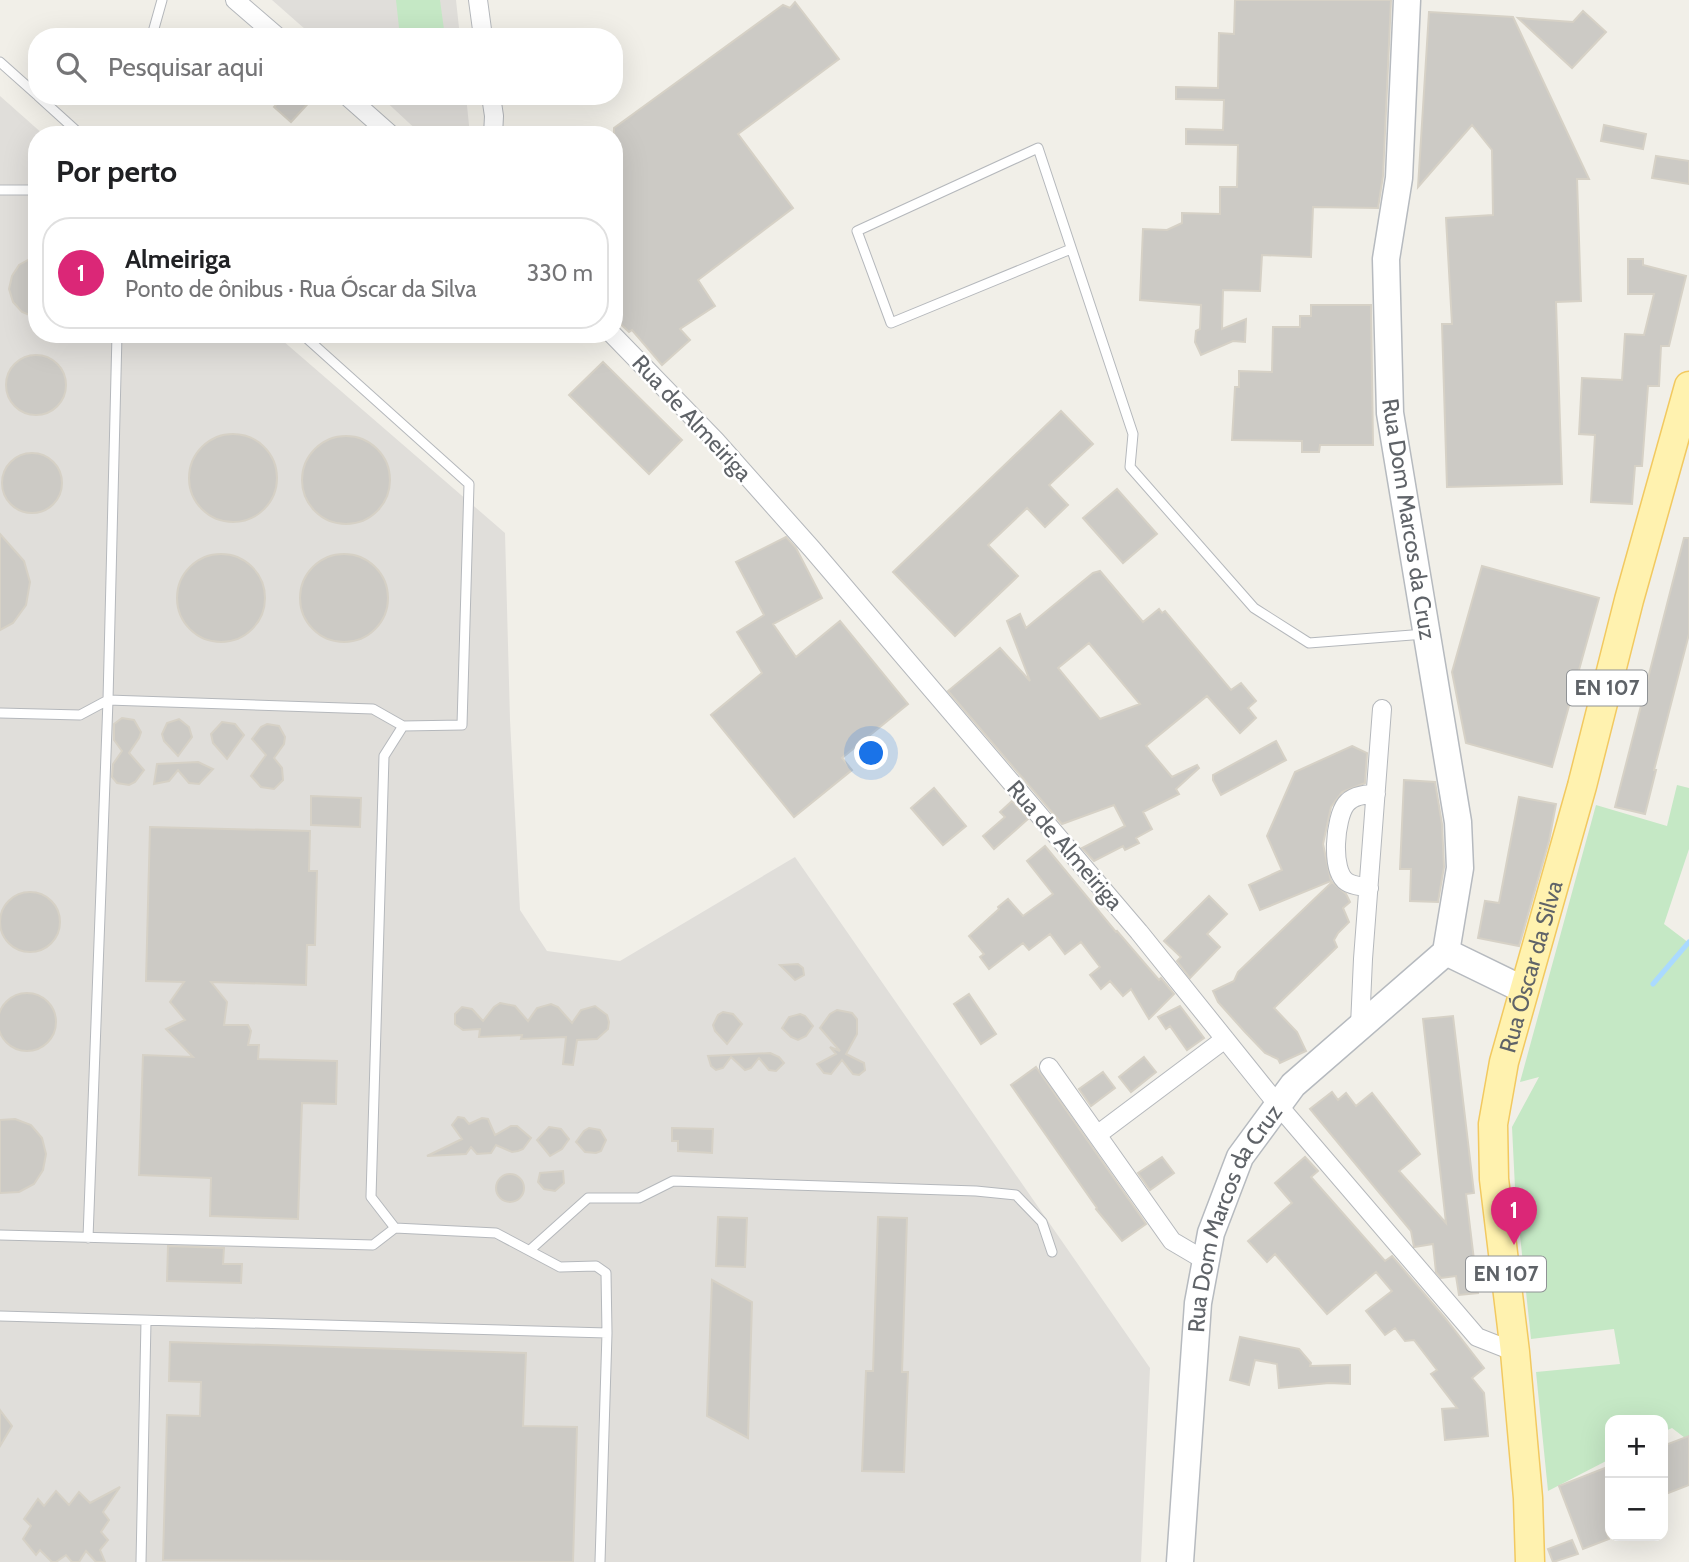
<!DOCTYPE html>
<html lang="pt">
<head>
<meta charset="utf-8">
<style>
  :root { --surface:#fff; --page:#f6f6f6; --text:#202124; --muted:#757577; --line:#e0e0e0; --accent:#db2777 }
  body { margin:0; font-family:Cabin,sans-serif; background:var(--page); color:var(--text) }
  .controls { position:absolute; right:21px; bottom:21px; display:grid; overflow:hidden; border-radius:14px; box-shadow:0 7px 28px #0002 }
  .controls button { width:63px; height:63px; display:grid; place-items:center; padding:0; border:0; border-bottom:2px solid var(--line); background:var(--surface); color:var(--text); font:35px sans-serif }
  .you { position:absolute; left:872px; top:754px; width:24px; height:24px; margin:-18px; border:5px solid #fff; border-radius:50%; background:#1a73e8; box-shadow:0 0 0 10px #1a73e833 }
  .badge { display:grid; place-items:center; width:46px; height:46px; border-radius:50%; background:var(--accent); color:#fff; font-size:23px; font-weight:700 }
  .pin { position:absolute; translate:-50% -58px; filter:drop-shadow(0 2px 4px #0008) }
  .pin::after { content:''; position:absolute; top:37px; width:24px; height:21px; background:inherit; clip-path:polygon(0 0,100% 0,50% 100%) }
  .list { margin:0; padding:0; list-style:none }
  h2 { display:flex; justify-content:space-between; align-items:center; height:91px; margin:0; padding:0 28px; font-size:30px }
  h2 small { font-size:23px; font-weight:400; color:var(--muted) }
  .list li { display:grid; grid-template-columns:46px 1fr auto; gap:21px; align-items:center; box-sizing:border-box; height:112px; margin:0 14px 14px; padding:0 14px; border:2px solid var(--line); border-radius:28px }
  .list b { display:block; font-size:26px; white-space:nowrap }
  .list p { margin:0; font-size:23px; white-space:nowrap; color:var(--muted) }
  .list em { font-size:23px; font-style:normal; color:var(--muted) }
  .icon { flex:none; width:38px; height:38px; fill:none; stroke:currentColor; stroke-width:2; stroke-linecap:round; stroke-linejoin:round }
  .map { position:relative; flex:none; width:1689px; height:1562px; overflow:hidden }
  .search { position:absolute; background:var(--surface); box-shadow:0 7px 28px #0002; left:28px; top:28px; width:595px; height:77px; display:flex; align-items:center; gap:18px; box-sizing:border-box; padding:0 24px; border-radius:28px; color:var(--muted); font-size:26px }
  .panel { position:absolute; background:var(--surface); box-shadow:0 7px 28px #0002; left:28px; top:126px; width:595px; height:217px; border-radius:28px }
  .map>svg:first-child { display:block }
  .industrial { fill:#e0deda }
  .green { fill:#c5e8c5 }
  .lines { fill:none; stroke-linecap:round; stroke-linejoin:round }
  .stream { stroke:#aadaff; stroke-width:5 }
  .building { fill:#cccac5; stroke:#d6d1c6; stroke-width:2; fill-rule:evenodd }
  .lane-casing { stroke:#b5b8bc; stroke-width:11 }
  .street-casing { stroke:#b5b8bc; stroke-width:20 }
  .secondary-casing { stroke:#b6babf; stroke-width:29 }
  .primary-casing { stroke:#f2c960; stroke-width:31 }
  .lane { stroke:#fff; stroke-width:9 }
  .street { stroke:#fff; stroke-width:18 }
  .secondary { stroke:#fff; stroke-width:26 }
  .primary { stroke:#fff2af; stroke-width:28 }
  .labels { text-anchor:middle; stroke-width:5; stroke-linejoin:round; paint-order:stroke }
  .shield { fill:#fff; stroke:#8f9295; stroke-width:2 }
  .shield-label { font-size:21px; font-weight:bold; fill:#5f6368 }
  .street-label { font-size:23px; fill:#5f6368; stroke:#fff }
</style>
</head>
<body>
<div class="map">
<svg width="1689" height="1562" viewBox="0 0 1689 1562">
  <rect width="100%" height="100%" fill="#f1efe8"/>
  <!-- industrial -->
  <path class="industrial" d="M272 0H456L460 37H314Z
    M0 96 44 135H37V334H275L505 533 510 720 520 910 547 951 620 961 795 857 1150 1368 1141 1562H0Z
    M380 96H466L470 135H422Z"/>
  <!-- green -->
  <path class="green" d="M396 0H440L445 37H400Z
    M1677 785 1689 788V849L1664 924 1689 943V1441L1672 1428 1663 1432V1420H1610V1459L1548 1491 1536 1372 1620 1364 1614 1329 1531 1339 1515 1188 1512 1127 1539 1077 1520 1082 1596 805 1667 826Z"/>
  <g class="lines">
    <!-- stream -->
    <path class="stream" d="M1653 984 1689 942"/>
  </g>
  <!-- building -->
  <path class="building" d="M1235 0H1391L1383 176 1378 208 1313 207 1311 257 1262 255 1260 291 1223 290 1222 329 1246 319 1245 342 1233 341 1201 355 1195 342 1196 331 1200 329 1201 305 1140 300 1143 229 1167 230 1182 223V213L1220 214V187H1237L1238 145 1186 144V129L1223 130 1224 100 1176 99V87L1218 88 1219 33 1234 34Z
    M795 2 839 59 738 134 793 208 698 280 715 306 680 329 690 340 662 365 632 330 629 332 614 318V128L783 5 790 8Z
    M1583 11 1606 32 1572 68 1518 18 1573 22Z
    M1429 12 1513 17 1589 179H1577L1581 301 1556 302 1562 484 1447 487 1442 324H1452L1446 218 1493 215 1492 150 1472 125 1418 187Z
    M284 96H315L291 122 274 107Z
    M1604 125 1646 134 1643 149 1601 141Z
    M1656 156 1689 161V184L1652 178Z
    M37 255V318L22 312 13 302 9 289 12 276 19 265Z
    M1628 259H1643V265L1686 276 1669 346H1661L1659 386H1648L1642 466H1635L1632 504 1591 502 1595 435 1579 434 1582 378 1622 380 1625 334 1644 335 1654 294H1628Z
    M1311 305H1371L1373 445H1320L1319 452H1302V441L1232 440 1235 387H1239V371L1272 372 1273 327H1300V316H1311Z
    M6 385a30 30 0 1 1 60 0a30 30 0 1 1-60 0Z
    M603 362 682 440 649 474 569 395Z
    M1061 411 1093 444 1049 485 1068 505 1045 527 1027 508 988 545 1018 576 955 636 893 572Z
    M189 478a44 44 0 1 1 88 0a44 44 0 1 1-88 0Z
    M302 480a44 44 0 1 1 88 0a44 44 0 1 1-88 0Z
    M2 483a30 30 0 1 1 60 0a30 30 0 1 1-60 0Z
    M1117 489 1157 534 1123 563 1083 518Z
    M0 534 24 561 30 582 26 605 13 623 0 630Z
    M786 537 796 548 822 598 773 624 796 657 840 621 908 704 842 758 852 770 794 817 711 715 762 673 737 632 764 615 736 562Z
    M1684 538H1689V634L1654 770H1656L1645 814 1615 807Z
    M300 598a44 44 0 1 1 88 0a44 44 0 1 1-88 0Z
    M177 598a44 44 0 1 1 88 0a44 44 0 1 1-88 0Z
    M1482 566 1599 598 1552 767 1466 743 1452 672Z
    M1100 571 1143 622 1159 609 1162 613 1165 611 1231 690 1241 683 1256 701 1248 708 1256 718 1240 733 1207 696 1146 746 1172 777 1197 765 1199 768 1176 789 1179 794 1143 812 1152 829 1136 838 1139 843 1125 850 1123 846 1094 861 1082 848 1125 826 1114 805 1062 824 948 691 1000 648 1030 681 1007 621 1020 614 1026 628 1093 573ZM1089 643 1140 704 1100 719 1058 668Z
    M122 718 134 720 141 732 139 738 129 753 144 770 135 782 129 785 117 783 112 777 113 764 122 751 114 740V724Z
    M179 719 189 727 192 737 178 756 164 741 162 734 167 723Z
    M222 722 235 724 244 735 227 759 213 743 211 734Z
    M267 724 279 726 285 737 284 744 274 758 282 768 283 780 274 789 261 787 251 776 266 755 252 739 261 727Z
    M1276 741 1286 760 1221 795 1213 780V775Z
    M1352 746 1367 753 1365 783 1342 792 1331 807 1323 844 1331 881 1260 910 1249 885 1282 870 1267 836 1295 772Z
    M198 762 213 769 199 784 189 783 178 770 169 781 154 784 157 764Z
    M1404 780 1435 782 1442 824 1444 867 1438 902 1410 901 1411 869H1400Z
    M934 788 966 826 943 845 911 808Z
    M311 796 361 798 360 827 311 825Z
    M1519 797 1556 804 1549 841 1519 946 1478 938 1485 901 1499 903Z
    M1012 801 1028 819 994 849 983 836 1005 817 1000 812Z
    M150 827 310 831 309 871H317L315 945H307L306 985 211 982 227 1002 224 1025H248L251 1031 248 1045H259L258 1059 337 1061 336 1104 302 1103 298 1219 210 1216 211 1178 139 1175 143 1055 193 1057 166 1029 185 1020 170 1002 184 982 146 981Z
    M1045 846 1116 932 1117 931 1159 980 1161 978 1174 994 1149 1019 1131 989 1123 996 1110 981 1101 989 1090 975 1100 967 1081 942 1065 954 1050 934 1029 950 1023 943 989 969 980 957 984 954 969 936 999 909 998 907 1008 899 1023 916 1053 894 1027 861Z
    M1332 882 1346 894 1350 902 1343 908 1349 922 1338 933 1334 940 1337 947 1274 1008 1297 1032 1306 1051 1280 1063 1278 1059 1265 1053 1245 1032 1218 1002 1213 991 1234 981 1238 972Z
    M0 922a30 30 0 1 1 60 0a30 30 0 1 1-60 0Z
    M1209 896 1227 914 1207 934 1220 947 1190 978 1177 961 1181 957 1164 941Z
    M798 964 803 968 804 975 795 980 780 965Z
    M-2 1022a29 29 0 1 1 58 0a29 29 0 1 1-58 0Z
    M969 994 996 1034 981 1044 954 1004Z
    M500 1003 515 1006 528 1021 537 1008 551 1004 558 1007 572 1023 581 1010 595 1006 607 1015 609 1022 608 1029 597 1039 577 1040 573 1065 563 1064 566 1037 521 1039 522 1035 479 1037 480 1029 463 1030 455 1024V1014L462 1007 472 1009 483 1021 494 1007Z
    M1180 1006 1204 1038 1187 1050 1170 1026 1166 1029 1158 1017Z
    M837 1010 852 1013 857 1019V1034L846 1054 864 1063 865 1070 859 1075 853 1074 842 1060 831 1074 824 1073 817 1064 836 1054 830 1047 840 1051 820 1028 830 1014Z
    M723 1012 733 1014 742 1024 727 1044 715 1031 713 1025 718 1015Z
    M800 1014 805 1016 813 1026 806 1036 798 1040 791 1037 782 1028 789 1017Z
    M1453 1016 1474 1193 1466 1194 1478 1293 1459 1295 1456 1276 1441 1278 1436 1272 1433 1244 1414 1247 1411 1231 1310 1109 1332 1092 1338 1100 1346 1093 1356 1106 1372 1093 1420 1154 1399 1171 1446 1223 1423 1019Z
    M770 1053 779 1057 784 1063 776 1071 769 1070 759 1058 751 1068 745 1070 731 1057 723 1068 716 1070 711 1066 708 1056Z
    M1144 1057 1156 1072 1131 1092 1119 1077Z
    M1036 1067 1146 1224 1122 1241 1096 1209 1097 1208 1011 1085Z
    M1103 1072 1115 1088 1091 1106 1079 1089Z
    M458 1117 464 1118 469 1124 482 1118 488 1119 495 1135 511 1126H517L531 1138 523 1149 518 1151 512 1152 496 1145 491 1153 477 1154 471 1147 466 1154 427 1156 462 1139 452 1125Z
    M15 1119 31 1125 42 1138 46 1154 43 1170 34 1184 19 1192 0 1193V1120Z
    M549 1127 561 1129 569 1139 562 1149 550 1156 537 1140Z
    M589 1128 600 1130 606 1140 601 1151 596 1153 585 1152 576 1142 584 1131Z
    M672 1128 713 1129 712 1153 678 1151V1141H672Z
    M1162 1157 1174 1173 1150 1190 1138 1173Z
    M1305 1157 1318 1171 1311 1177 1385 1261 1392 1256 1445 1318 1484 1368 1472 1378 1484 1393 1488 1436 1445 1440 1442 1409 1457 1408 1431 1374 1437 1370 1414 1340 1405 1341 1395 1328 1385 1335 1366 1311 1392 1291 1376 1272 1327 1314 1275 1254 1267 1262 1248 1241 1292 1203 1275 1183Z
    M563 1171 564 1183 555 1191 544 1189 538 1182 540 1173Z
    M496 1188a14 14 0 1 1 28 0a14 14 0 1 1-28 0Z
    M718 1217 747 1218 745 1267 716 1266Z
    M878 1217 907 1218 902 1372H908L904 1472 862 1471 866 1371H873Z
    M168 1246 224 1248 223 1264H242L241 1283 167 1281Z
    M712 1280 752 1302 748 1438 707 1416Z
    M1240 1337 1299 1349 1311 1363 1310 1366 1350 1365V1384L1329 1383 1279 1388 1277 1364 1255 1360 1249 1385 1230 1380Z
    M170 1342 526 1353 523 1426 577 1427 573 1562 163 1560 167 1415 200 1416 201 1382 169 1381Z
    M0 1410 12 1426 0 1446Z
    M1689 1436V1485L1663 1495V1446Z
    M1610 1466V1529L1606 1531 1609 1539 1583 1549 1559 1486Z
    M120 1487 103 1512 109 1520 101 1532 108 1540 100 1550 105 1562H96L86 1551 79 1562H72L66 1555 56 1562H52L40 1550 36 1555 23 1539 31 1526 24 1519 38 1499 44 1506 56 1491 69 1505 79 1492 90 1503Z
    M1572 1540 1578 1554 1553 1562 1548 1549Z"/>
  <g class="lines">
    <!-- lane casing -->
    <g class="lane-casing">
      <path id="lane" d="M153 32 162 0
        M0 62 37 95
        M38 96 81 135
        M0 190H37
        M1071 249 891 323 857 231 1038 148 1133 434 1130 467 1254 608 1309 643 1425 634
        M302 334 469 484 462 725 403 726 384 756 371 1197 395 1228 496 1233 560 1267 596 1266 606 1273 607 1333 600 1562
        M0 713 80 715 108 700 373 709 403 726
        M0 1235 373 1245 395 1228
        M88 1238 108 700 117 334
        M530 1250 588 1198H639L673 1181 976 1191 1016 1195 1042 1222 1052 1252
        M0 1316 607 1333
        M141 1562 146 1321"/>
    </g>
    <!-- street casing -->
    <g class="street-casing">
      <path id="street" d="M235 0 278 37
        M478 0 483 37
        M347 96 391 135
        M491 96 494 116 493 135
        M612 334 715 440 812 549 1139 932 1278 1105 1477 1337 1515 1352
        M1369 888C1362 886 1353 886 1347 882 1330 871 1335 818 1346 804 1353 795 1366 794 1376 794
        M1360 1026 1363 959 1382 709
        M1049 1067 1172 1241 1206 1261
        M1097 1135 1225 1039"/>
    </g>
    <!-- secondary casing -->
    <g class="secondary-casing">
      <g id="secondary">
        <path d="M1446 952 1524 990"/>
        <path id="s1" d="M1180 1562 1198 1303 1211 1233 1240 1157 1293 1085 1446 952 1460 868 1458 822 1390 413 1386 259 1399 178 1407 0"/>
      </g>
    </g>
    <!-- primary casing -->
    <g class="primary-casing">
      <g id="primary">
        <path id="s2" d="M1530 1562 1528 1498 1515 1352 1494 1179 1493 1124 1504 1062 1582 786 1629 600 1689 386"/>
      </g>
    </g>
    <!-- lane -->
    <use href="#lane" class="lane"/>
    <!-- street -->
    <use href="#street" class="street"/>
    <!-- secondary -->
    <use href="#secondary" class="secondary"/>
    <!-- primary -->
    <use href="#primary" class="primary"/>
  </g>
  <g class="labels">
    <!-- shield labels -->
    <g class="shield">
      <rect x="1567" y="670.5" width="80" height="35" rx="5"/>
      <rect x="1466" y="1256.5" width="80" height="35" rx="5"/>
    </g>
    <g class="shield-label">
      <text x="1607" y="695">EN 107</text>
      <text x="1506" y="1281">EN 107</text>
    </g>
    <!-- street labels -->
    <g class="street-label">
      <text transform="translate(692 418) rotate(47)" y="8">Rua de Almeiriga</text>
      <text transform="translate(1409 519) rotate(81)" y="8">Rua Dom Marcos da Cruz</text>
      <text transform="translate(1065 845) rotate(49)" y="8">Rua de Almeiriga</text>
      <text dy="8" stroke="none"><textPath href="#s2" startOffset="602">Rua Óscar da Silva</textPath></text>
      <text dy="8" stroke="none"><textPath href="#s1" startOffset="352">Rua Dom Marcos da Cruz</textPath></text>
    </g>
  </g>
</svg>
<div class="controls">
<button>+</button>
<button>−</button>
</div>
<div class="you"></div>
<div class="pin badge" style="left:1514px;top:1245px">1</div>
<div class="search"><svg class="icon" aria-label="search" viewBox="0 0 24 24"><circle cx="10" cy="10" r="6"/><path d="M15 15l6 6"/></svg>Pesquisar aqui</div>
<section class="panel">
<h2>Por perto<small></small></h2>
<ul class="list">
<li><span class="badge">1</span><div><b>Almeiriga</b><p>Ponto de ônibus · Rua Óscar da Silva</p></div><em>330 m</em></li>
</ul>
</section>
</div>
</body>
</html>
